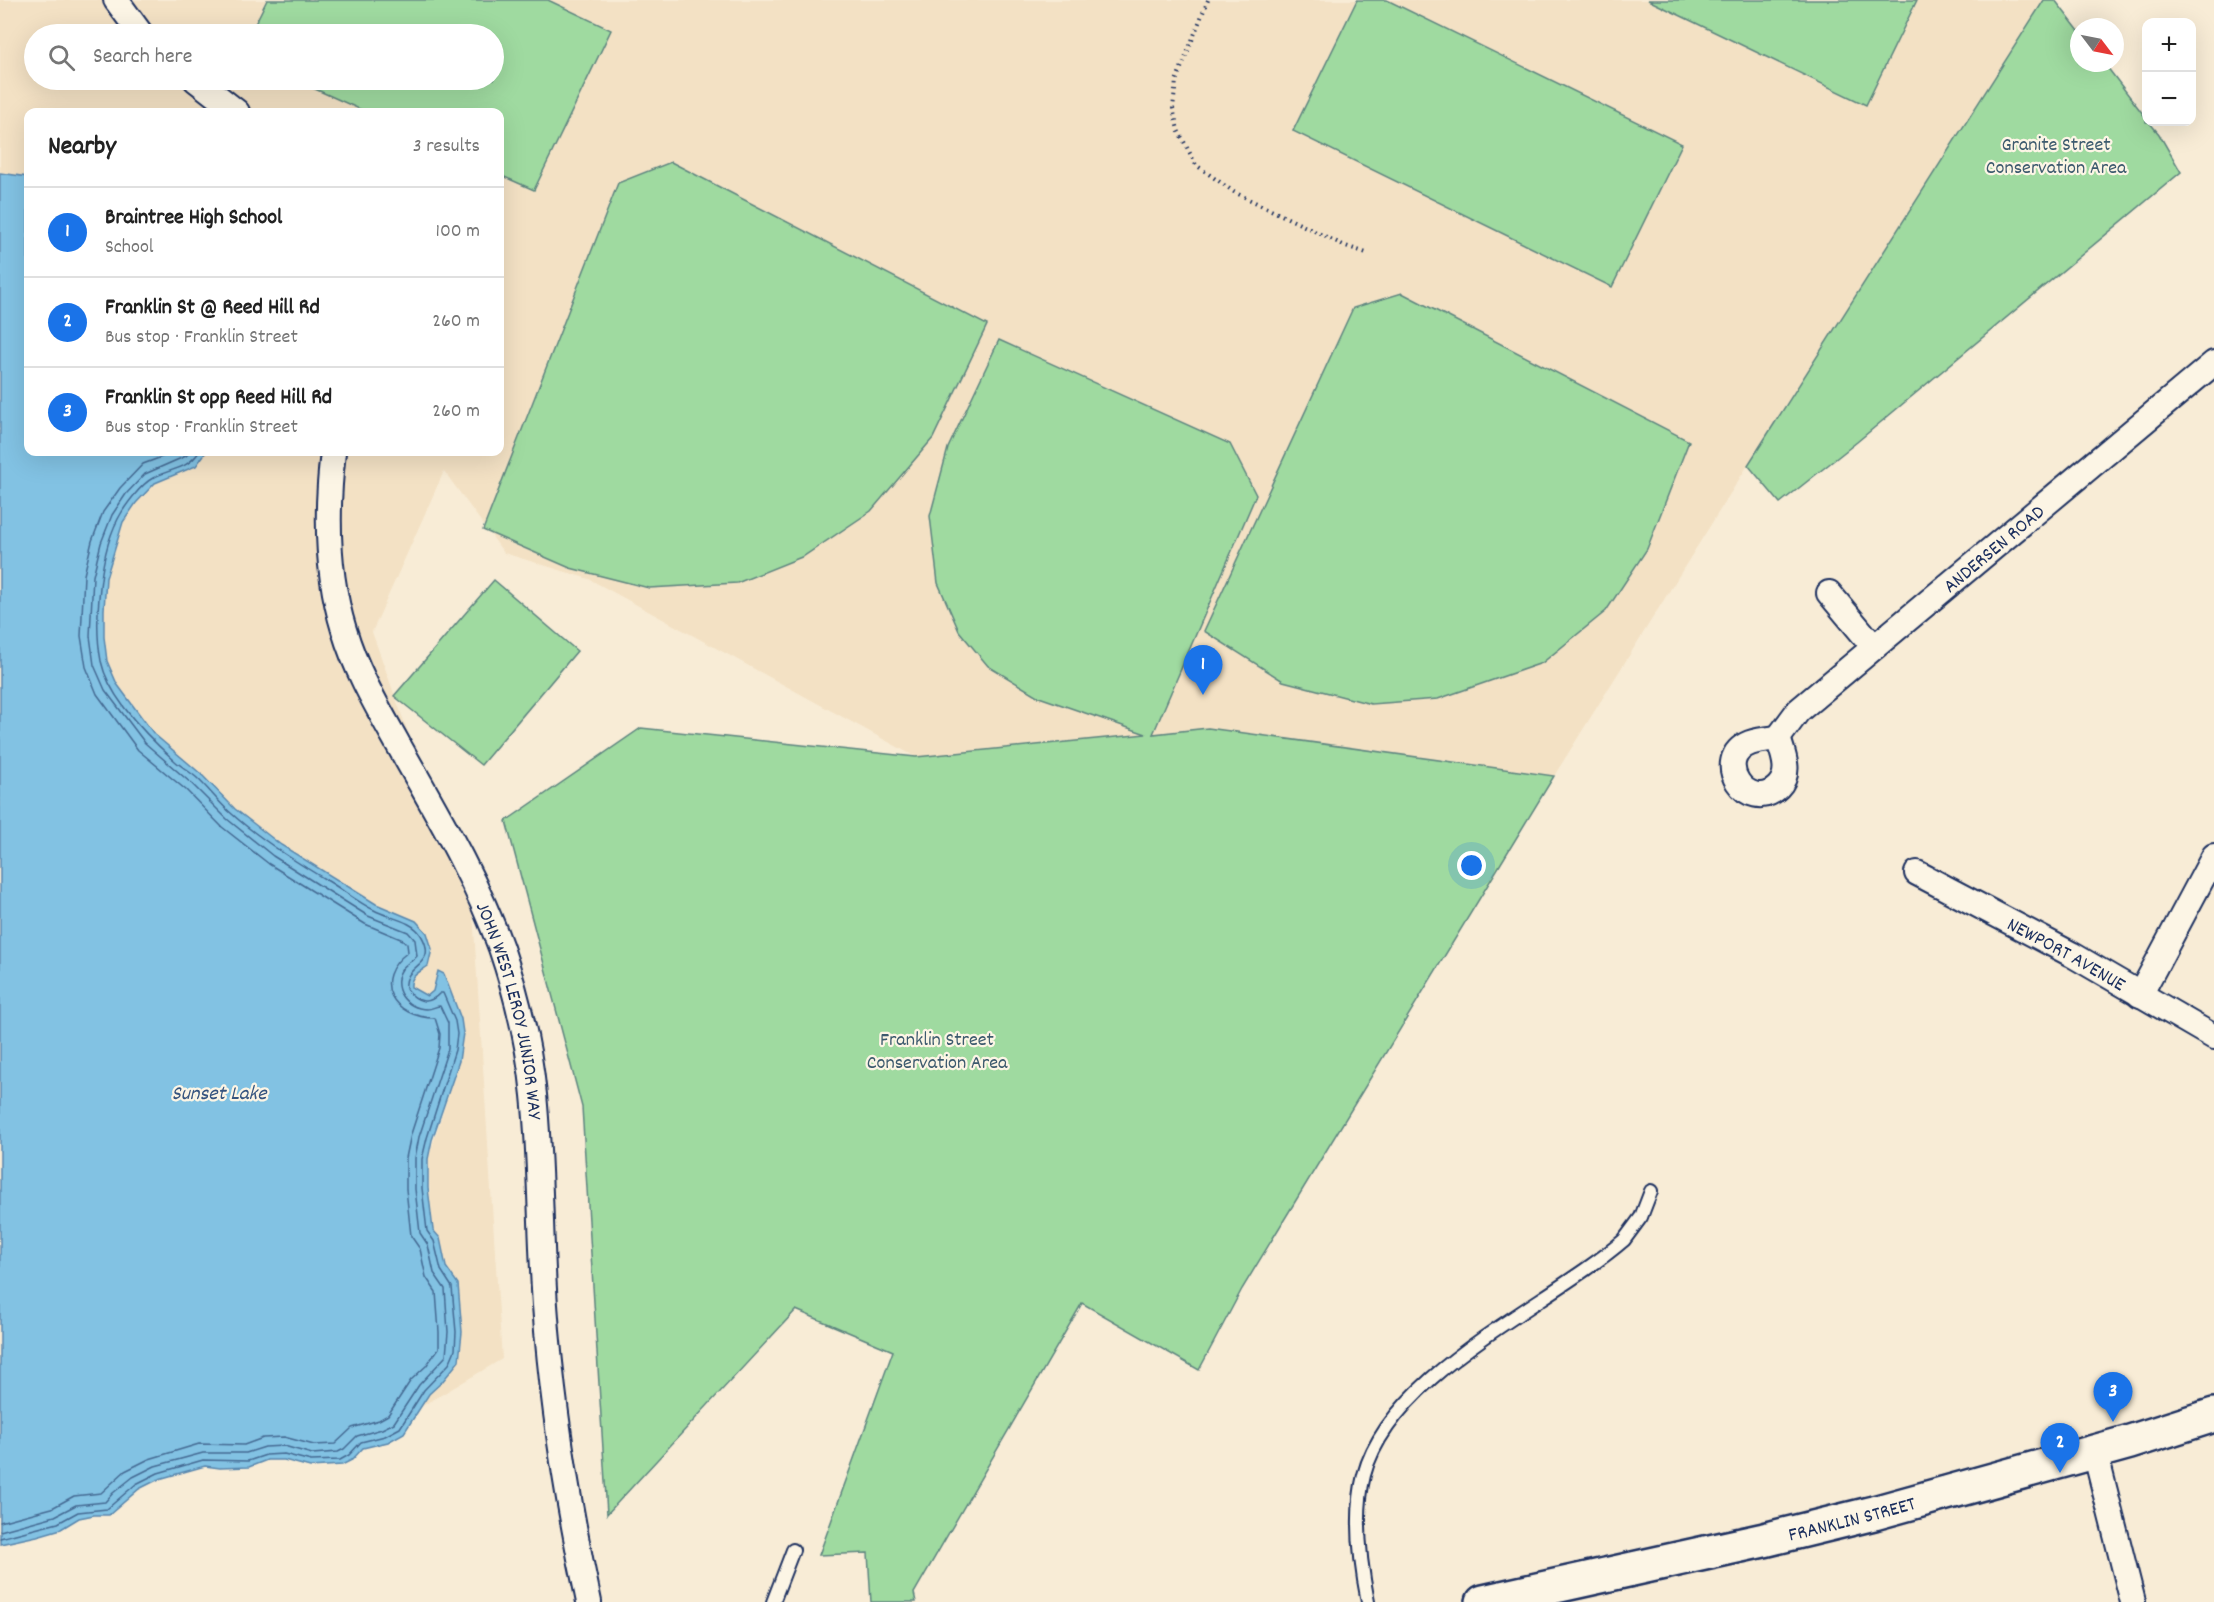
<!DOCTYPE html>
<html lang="en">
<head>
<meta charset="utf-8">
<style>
  :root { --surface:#fff; --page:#f2f2f2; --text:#222; --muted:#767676; --line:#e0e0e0; --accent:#1a73e8 }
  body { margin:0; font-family:Dekko,sans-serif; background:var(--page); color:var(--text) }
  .controls { position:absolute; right:18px; top:18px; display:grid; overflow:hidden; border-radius:12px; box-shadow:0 6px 24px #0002 }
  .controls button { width:54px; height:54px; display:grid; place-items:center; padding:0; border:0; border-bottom:2px solid var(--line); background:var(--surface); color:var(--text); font:30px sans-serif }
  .compass { position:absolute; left:2070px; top:18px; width:54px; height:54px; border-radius:50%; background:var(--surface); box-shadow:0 6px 24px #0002; rotate:122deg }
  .you { position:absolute; left:1472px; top:866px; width:21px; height:21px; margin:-15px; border:4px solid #fff; border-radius:50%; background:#1a73e8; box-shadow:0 0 0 9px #1a73e833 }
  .badge { display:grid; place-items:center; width:39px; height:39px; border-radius:50%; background:var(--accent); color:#fff; font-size:20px; font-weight:700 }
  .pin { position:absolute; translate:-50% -50px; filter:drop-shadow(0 2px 3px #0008) }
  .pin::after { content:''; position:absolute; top:32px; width:21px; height:18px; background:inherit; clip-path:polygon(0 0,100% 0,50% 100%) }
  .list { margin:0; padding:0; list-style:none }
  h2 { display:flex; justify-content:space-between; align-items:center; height:78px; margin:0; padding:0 24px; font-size:26px }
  h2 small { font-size:20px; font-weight:400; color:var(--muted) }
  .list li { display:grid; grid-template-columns:39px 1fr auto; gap:18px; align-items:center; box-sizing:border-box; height:90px; padding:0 24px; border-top:2px solid var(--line) }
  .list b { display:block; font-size:22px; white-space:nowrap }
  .list p { margin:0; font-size:20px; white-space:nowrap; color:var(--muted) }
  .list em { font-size:20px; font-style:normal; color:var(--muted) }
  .icon { flex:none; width:33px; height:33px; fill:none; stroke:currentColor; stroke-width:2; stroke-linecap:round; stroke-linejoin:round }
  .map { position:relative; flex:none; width:2214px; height:1602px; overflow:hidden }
  .search { position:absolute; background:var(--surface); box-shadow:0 6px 24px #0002; left:24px; top:24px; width:480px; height:66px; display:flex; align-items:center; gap:15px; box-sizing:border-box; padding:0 21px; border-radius:33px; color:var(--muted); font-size:22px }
  .panel { position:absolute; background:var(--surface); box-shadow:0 6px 24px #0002; left:24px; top:108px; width:480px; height:348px; border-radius:12px }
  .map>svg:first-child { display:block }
  .built { fill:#f3e1c4; fill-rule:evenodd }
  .green { fill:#9fdaa0; stroke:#5d847f; stroke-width:1.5 }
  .water { fill:#82c2e3; stroke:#5987ae; stroke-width:1.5 }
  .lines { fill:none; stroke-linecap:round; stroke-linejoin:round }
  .shore { stroke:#446a93; stroke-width:1.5 }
  .service-casing { stroke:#1b2f5e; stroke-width:16 }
  .minor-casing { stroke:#1b2f5e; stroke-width:28 }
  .secondary-casing { stroke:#1b2f5e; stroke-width:38 }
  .path { stroke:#1b2f5e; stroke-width:4; stroke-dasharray:1.5 4.5; stroke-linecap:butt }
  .service { stroke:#fcf5e5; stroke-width:12 }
  .minor { stroke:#fcf5e5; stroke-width:24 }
  .secondary { stroke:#fcf5e5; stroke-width:33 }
  .labels { text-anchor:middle; stroke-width:4.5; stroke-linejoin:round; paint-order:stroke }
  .park-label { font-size:20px; fill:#3c5a6e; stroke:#fcf5e5 }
  .street-label { font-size:20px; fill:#1b2f5e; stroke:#fcf5e5 }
  .water-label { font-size:21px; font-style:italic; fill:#35547f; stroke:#fcf5e5 }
</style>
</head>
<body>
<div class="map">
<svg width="2214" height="1602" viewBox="0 0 2214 1602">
  <rect width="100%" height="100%" fill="#f8ecd6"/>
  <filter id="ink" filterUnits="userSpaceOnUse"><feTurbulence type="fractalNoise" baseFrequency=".0167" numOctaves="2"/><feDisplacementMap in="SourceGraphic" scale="12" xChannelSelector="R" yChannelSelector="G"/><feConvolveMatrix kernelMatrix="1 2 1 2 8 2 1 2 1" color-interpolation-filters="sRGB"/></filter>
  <g filter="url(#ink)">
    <!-- built -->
    <path class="built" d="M0 0H2044L1748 465 1554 776 1208 728 916 757 589 579 504 553 444 471 372 632 473 914 502 1359 419 1408 429 1394 442 1382 461 1351 462 1332 458 1284 446 1267 440 1238 433 1230 430 1200 428 1159 459 1061 461 1019 450 993 448 982H437L433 991 427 996 411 987V981L414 975 416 921 376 904 281 845 235 809 201 774 154 734 117 684 107 661 104 637V610L106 578 123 522 136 503 155 483 196 466 206 452H500V112H28V177L8 175 0 173ZM34 34H494V80H34Z"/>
    <!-- green -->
    <path class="green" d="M267 0H548L611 30 534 190 500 175V112H366L295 80H494V34H250Z
      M1357 0H1387L1682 144 1612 287 1293 131Z
      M1648 0H1917L1866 105Z
      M2044 0H2055L2079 31V63H2104L2146 118V122H2149L2159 134 2181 172 1857 442 1780 503 1748 465Z
      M671 162 987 325 933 438 871 511 804 556 737 583 649 588 570 568 483 530 618 183Z
      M1402 293 1689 441 1647 549 1606 611 1542 663 1438 699 1371 704 1283 681 1204 631 1353 308Z
      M999 340 1230 444 1256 495 1153 734 1208 728 1554 776 1242 1289 1199 1370 1082 1303 914 1593 916 1602H871L868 1553 819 1555 893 1351 796 1310 607 1514 582 1107 506 821 641 728 916 757 1146 734 1039 697 988 666 959 631 938 583 930 516 948 448Z
      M494 580 577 651 481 765 394 696Z"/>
    <!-- water -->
    <path class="water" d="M0 173 28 177V452H206L196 466 155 483 136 503 123 522 106 578 104 610V637L107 661 117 684 154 734 201 774 235 809 281 845 376 904 416 921 427 933 432 949 428 966C420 972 410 975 411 987L427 996 433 991 438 971 444 974 461 1019 463 1033 459 1061 432 1140 428 1159V1188L433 1230 440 1238 446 1267 458 1284 462 1332 459 1361 442 1382 429 1394 404 1433 388 1442 363 1448 352 1460 342 1465 310 1467 284 1460H267L249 1467 220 1468 205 1466 159 1479 139 1489 109 1515H94L79 1518 61 1529 37 1536 0 1544Z"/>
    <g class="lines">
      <!-- shore -->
      <path class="shore" d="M0 1522 52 1508 74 1496 101 1493 125 1471 149 1459 199 1444 244 1445 263 1438 284 1437 314 1445 335 1444 352 1428 379 1420 388 1415 411 1380 426 1366 439 1348V1332L436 1292 426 1277 420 1249 411 1236 406 1189V1158L411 1134 439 1048 440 1034 435 1018C394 1018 369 981 408 952L407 944 403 940 365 924 269 864 222 827 186 790 138 750 97 694 86 667 81 636 84 575 92 541 103 512 120 488 143 464 175 452
        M0 1531 55 1516 76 1505 105 1502 113 1493 133 1477 155 1466 203 1453H246L265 1447 284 1446 312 1454 338 1452 344 1449 357 1436 382 1429 394 1423 419 1385 446 1356 448 1332 445 1289 434 1273 428 1245 420 1233 415 1189V1158L419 1137 448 1049V1023L440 1006C436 1006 432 1009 427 1009 405 1009 390 987 402 969 406 963 413 961 417 956L415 940 408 932 368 916 273 856 227 819 192 784 145 743 105 690 94 665 90 636 93 576 101 543 112 515 126 494 145 474 186 456 190 452
        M0 1538 58 1523 78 1512 107 1509 136 1484 158 1473 203 1460 248 1461 266 1455 284 1454 311 1461 340 1460 349 1455 361 1442 385 1436 400 1428 424 1390 449 1364 455 1350 456 1332 452 1287 441 1270 434 1241 427 1231 422 1188V1159L427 1138 455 1050 457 1034 455 1021 443 993H440C428 1006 417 1002 406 989 402 963 440 967 421 935 412 920 388 918 374 910 358 902 343 890 328 881 294 861 261 840 232 814 219 803 209 789 197 778 190 772 182 767 175 761 148 737 109 698 101 661 97 640 97 619 99 598 101 572 106 542 118 519 124 507 141 484 153 478 171 468 187 470 199 452"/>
      <!-- service casing -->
      <g class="service-casing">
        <path id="service" d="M773 1602 793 1550
          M1368 1602C1360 1562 1354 1515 1364 1475 1391 1372 1549 1305 1624 1240L1641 1217 1651 1191"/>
      </g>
      <!-- minor casing -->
      <g class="minor-casing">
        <g id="minor">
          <path d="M116 0 141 34"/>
          <path d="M196 80 237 112"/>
          <path id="s1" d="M333 452C326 511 326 572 344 630 356 671 378 708 398 744 435 810 475 876 501 948 517 995 529 1045 534 1095 541 1164 540 1235 545 1305 552 1405 568 1504 589 1602"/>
          <path d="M1829 593 1874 647"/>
          <path id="s2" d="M1778 738 1798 711 2214 363"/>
          <path d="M1778 738C1783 754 1792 773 1778 787 1748 816 1710 759 1750 743 1758 740 1769 739 1778 738Z"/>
          <path id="s3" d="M1917 873 2071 954 2214 1037"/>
          <path d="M2140 995 2214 856"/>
          <path d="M2095 1452 2133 1602"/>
        </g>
      </g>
      <!-- secondary casing -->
      <g class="secondary-casing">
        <g id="secondary">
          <path id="s4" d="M1483 1602 1764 1540 1874 1513 2130 1442 2214 1415"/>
        </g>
      </g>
      <!-- path -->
      <path class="path" d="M1208 0 1176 81 1173 108 1178 130 1196 165 1234 192 1343 245 1369 254"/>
      <!-- service -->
      <use href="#service" class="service"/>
      <!-- minor -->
      <use href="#minor" class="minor"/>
      <!-- secondary -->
      <use href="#secondary" class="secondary"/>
    </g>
  </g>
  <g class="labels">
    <!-- park labels -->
    <g class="park-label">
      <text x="2056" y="150">Granite Street<tspan x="2056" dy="23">Conservation Area</tspan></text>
      <text x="937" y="1045">Franklin Street<tspan x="937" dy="23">Conservation Area</tspan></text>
    </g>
    <!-- street labels -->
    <g class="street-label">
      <text dy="7" stroke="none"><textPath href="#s2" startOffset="288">ANDERSEN ROAD</textPath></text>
      <text dy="7" stroke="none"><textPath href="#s3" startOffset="170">NEWPORT AVENUE</textPath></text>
      <text dy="7" stroke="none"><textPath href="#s1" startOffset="598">JOHN WEST LEROY JUNIOR WAY</textPath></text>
      <text dy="7" stroke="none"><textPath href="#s4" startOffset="378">FRANKLIN STREET</textPath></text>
    </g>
    <!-- water labels -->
    <g class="water-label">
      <text x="219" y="1099">Sunset Lake</text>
    </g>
  </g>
</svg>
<div class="controls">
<button>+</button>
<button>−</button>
</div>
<svg class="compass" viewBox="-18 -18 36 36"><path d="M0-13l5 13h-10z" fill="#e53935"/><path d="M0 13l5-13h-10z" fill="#767676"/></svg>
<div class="you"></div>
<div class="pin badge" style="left:1203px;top:695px">1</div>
<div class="pin badge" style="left:2060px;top:1473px">2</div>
<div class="pin badge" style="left:2113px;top:1422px">3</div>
<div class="search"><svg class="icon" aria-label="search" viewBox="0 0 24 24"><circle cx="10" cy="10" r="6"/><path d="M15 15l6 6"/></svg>Search here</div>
<section class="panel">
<h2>Nearby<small>3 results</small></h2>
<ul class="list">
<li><span class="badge">1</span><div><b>Braintree High School</b><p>School</p></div><em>100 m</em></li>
<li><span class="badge">2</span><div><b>Franklin St @ Reed Hill Rd</b><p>Bus stop · Franklin Street</p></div><em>260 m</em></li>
<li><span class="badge">3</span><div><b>Franklin St opp Reed Hill Rd</b><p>Bus stop · Franklin Street</p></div><em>260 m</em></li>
</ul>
</section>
</div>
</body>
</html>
